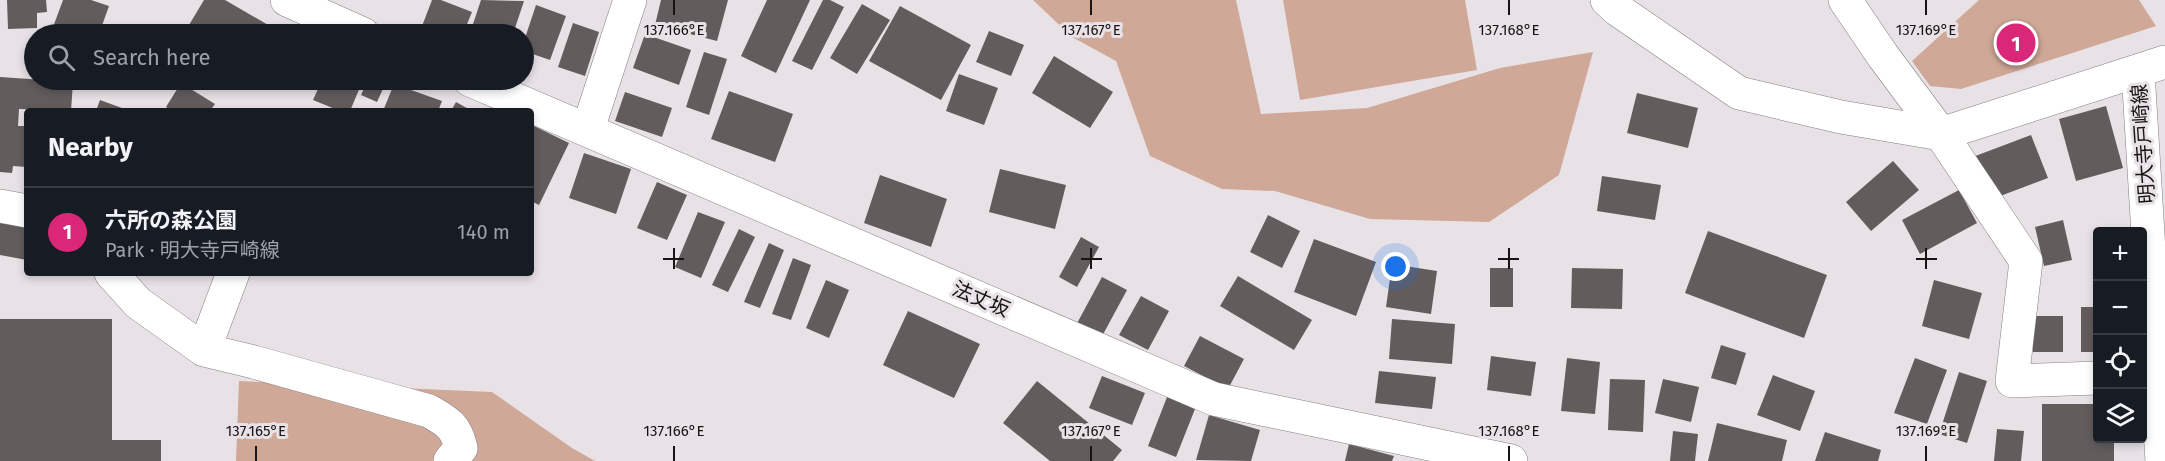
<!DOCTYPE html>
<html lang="en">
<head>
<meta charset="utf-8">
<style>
  :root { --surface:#171b24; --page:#20242c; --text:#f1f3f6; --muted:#9ea1a6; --line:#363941; --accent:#db2777 }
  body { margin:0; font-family:"Fira Sans","Noto Sans JP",sans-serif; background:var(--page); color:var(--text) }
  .controls { position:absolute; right:18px; bottom:18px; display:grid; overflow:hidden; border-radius:6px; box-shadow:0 3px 9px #0003 }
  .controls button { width:54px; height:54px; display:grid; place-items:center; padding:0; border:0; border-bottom:2px solid var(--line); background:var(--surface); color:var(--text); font:30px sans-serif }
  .you { position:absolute; left:1396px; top:267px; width:21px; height:21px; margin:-15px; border:4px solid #fff; border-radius:50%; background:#1a73e8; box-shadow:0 0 0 9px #1a73e833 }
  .badge { display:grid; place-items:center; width:39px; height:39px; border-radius:50%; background:var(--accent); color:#fff; font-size:20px; font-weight:700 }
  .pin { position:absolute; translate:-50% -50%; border:3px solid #fff; box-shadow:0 2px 6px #0006 }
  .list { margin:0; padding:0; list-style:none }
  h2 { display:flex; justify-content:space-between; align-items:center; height:78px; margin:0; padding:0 24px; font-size:26px }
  h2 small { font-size:20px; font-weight:400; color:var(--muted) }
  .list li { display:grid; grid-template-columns:39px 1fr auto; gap:18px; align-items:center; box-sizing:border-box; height:90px; padding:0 24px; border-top:2px solid var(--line) }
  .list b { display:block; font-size:22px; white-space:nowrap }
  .list p { margin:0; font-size:20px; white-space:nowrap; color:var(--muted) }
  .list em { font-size:20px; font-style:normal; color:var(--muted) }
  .icon { flex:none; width:33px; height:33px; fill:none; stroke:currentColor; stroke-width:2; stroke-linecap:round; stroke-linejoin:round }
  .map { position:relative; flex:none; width:2165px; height:461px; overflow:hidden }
  .search { position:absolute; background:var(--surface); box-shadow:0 3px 9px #0003; left:24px; top:24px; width:510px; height:66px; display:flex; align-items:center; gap:15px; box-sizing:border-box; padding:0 21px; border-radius:33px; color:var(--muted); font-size:22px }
  .panel { position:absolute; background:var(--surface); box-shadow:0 3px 9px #0003; left:24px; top:108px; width:510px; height:168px; border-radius:6px }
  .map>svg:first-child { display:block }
  .green { fill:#d0a898 }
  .building { fill:#625c5d }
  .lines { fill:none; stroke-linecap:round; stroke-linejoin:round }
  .minor-casing { stroke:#847e82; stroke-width:34 }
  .minor { stroke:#fff; stroke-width:33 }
  .ticks { fill:none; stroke:#161415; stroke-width:2 }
  .labels { text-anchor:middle; stroke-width:6; stroke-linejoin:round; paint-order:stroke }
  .street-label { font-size:20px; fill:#161415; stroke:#e8e2e6 }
  .ticks-label { font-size:15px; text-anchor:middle; fill:#161415; stroke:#e8e2e6; stroke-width:6; stroke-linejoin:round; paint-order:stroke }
</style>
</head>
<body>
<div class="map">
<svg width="2165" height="461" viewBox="0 0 2165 461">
  <rect width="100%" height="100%" fill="#e8e2e6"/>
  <!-- green -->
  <path class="green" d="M1033 0H1236L1261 114 1367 108 1500 68 1593 52 1559 175 1489 222 1370 219 1275 191 1222 189 1150 156 1116 61 1072 37Z
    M1283 0H1465L1477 70 1300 100Z
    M1979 0H2139L2156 26 1961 89 1930 86 1912 61Z
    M239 381 492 392 572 448 595 461H236Z"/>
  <!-- building -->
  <path class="building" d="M7 0H46L47 12 37 13V28L8 29Z
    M63 0H91L109 6 99 34H75L53 27Z
    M204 0H225L270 26 265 34H195L186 30Z
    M432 0H441L472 12 463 34H419Z
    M481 0 524 1 513 34H498L472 27Z
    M661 0H728L717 41 655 25Z
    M767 0H810L776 73 741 56Z
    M823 0H830L844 7 812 70 792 61Z
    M862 4 890 20 857 74 830 58Z
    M536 5 566 16 550 60 524 51V41Z
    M900 6 971 45 941 100 869 61Z
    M573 23 599 32 585 76 558 67Z
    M989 31 1024 45 1011 76 976 62Z
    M645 34 691 50 679 85 633 68Z
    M704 52 727 59 709 115 686 107Z
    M1054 56 1113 92 1090 128 1032 93Z
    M959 74 998 88 984 125 946 111Z
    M0 77 73 82 71 111 19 109 18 126H27V167L13 166 12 173 0 172Z
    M322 80H363L350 111H340L313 100Z
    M368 80H387L377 102 361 95Z
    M181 83 215 104 210 111H172L166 107Z
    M394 84 442 101 438 111H383Z
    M729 91 793 114 775 162 711 139Z
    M625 92 672 108 662 137 615 121Z
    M1637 93 1698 108 1688 148 1627 133Z
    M100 100 130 111H96Z
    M456 102 472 111H451Z
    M2106 106 2123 168 2076 181 2059 119Z
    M534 126 569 143 539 205 531 201V133Z
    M2031 135 2048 178 1987 201 1970 158Z
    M584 153 631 169 616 214 569 198Z
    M1893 161 1919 190 1871 231 1846 202Z
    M1000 169 1066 185 1055 229 989 212Z
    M880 175 947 199 931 247 864 223Z
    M1602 176 1661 185 1655 220 1597 211Z
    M657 182 687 195 667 240 637 228Z
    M1959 190 1977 223 1920 254 1902 220Z
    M698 212 725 222 701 278 675 267Z
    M1268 215 1300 231 1282 268 1250 252Z
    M2063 220 2072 260 2044 266 2035 227Z
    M0 223 27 227V260L0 255Z
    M739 229 755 237 728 292 712 285Z
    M1708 231 1827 275 1804 338 1685 293Z
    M1081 237 1099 247 1077 287 1059 277Z
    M1314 239 1376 262 1356 316 1294 292Z
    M769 243 784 250 760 308 744 302Z
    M793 258 811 265 791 320 772 314Z
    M1392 264 1437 271 1431 314 1386 307Z
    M1490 268H1513V307H1490Z
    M1572 268 1623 269 1622 309 1571 308Z
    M1238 276 1312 320 1294 350 1220 306Z
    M1102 277 1127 290 1100 340 1075 327Z
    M826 280 849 290 829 338 806 328Z
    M1934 280 1982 293 1969 339 1922 326Z
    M1141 296 1169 311 1148 350 1119 335Z
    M2081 307H2098V352H2081Z
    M908 311 980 344 954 398 883 365Z
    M2033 316H2063V352H2033Z
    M0 319H112V440H161V461H0Z
    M1392 319 1455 324 1452 364 1389 359Z
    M1200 336 1244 359 1228 389 1184 366Z
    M1721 345 1746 353 1736 385 1711 378Z
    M1491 356 1536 362 1531 396 1487 390Z
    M1567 358 1600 362 1595 414 1561 411Z
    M1915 358 1947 370 1927 424 1894 413Z
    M1379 371 1436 377 1432 409 1375 403Z
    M1959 372 1987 381 1967 443 1939 434Z
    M1773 375 1815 391 1800 431 1757 415Z
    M1102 376 1145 393 1132 425 1089 408Z
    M1610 379 1645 380 1643 432 1608 430Z
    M1663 379 1699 387 1691 422 1655 413Z
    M1037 381 1122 450 1113 461H1050L1003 423Z
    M1167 397 1195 409 1176 457 1148 446Z
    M2042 404H2098V438H2114V461H2042Z
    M1209 415 1260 430 1251 461 1196 460Z
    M1717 423 1787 440 1782 461H1708Z
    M1997 429 2024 431 2021 461H1994Z
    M1673 431 1698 434 1695 461H1670Z
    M1825 432 1881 450 1878 461H1815Z
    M1349 444 1394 456 1392 461H1345Z"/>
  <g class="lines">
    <!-- minor casing -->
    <g class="minor-casing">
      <path id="minor" d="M287 0 363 34
        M1607 0 1618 10 1739 93 1841 117 1941 134 2165 62
        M1845 0 1883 56 1941 134 2026 261 2012 381 2098 378
        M2138 72 2162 461
        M470 80 1214 399 1511 461
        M588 129 630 0
        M0 206 27 211
        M111 273 138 303 204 350 254 362 429 411C448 422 456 426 461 448L450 461
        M204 350 233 273"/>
    </g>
    <!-- minor -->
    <use href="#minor" class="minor"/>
  </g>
  <!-- ticks -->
  <path class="ticks" d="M674 0V15M1091 0V15M1509 0V15M1926 0V15M674 248V269M1091 248V269M1509 248V269M1926 248V269M663 259H684M1081 259H1102M1498 259H1519M1916 259H1937M256 446V461M674 446V461M1091 446V461M1509 446V461M1926 446V461"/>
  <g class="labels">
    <!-- street labels -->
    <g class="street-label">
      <text transform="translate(2143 144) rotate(-94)" y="7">明大寺戸崎線</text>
      <text transform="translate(981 299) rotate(23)" y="7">法丈坂</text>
    </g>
  </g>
  <g class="ticks-label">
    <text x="674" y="35">137.166°E</text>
    <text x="1091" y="35">137.167°E</text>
    <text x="1509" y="35">137.168°E</text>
    <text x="1926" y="35">137.169°E</text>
    <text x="256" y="436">137.165°E</text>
    <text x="674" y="436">137.166°E</text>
    <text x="1091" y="436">137.167°E</text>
    <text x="1509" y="436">137.168°E</text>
    <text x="1926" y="436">137.169°E</text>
  </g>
</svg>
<div class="controls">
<button>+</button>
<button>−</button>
<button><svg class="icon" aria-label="locate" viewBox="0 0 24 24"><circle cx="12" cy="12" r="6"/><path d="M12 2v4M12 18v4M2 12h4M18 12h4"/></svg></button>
<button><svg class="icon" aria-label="layers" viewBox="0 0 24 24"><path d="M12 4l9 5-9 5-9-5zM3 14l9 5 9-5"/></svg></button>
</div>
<div class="you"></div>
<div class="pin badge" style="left:2016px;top:43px">1</div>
<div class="search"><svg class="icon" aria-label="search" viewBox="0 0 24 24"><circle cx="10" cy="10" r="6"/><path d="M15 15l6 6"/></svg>Search here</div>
<section class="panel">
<h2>Nearby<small></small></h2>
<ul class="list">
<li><span class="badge">1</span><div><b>六所の森公園</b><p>Park · 明大寺戸崎線</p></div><em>140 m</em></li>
</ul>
</section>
</div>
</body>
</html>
